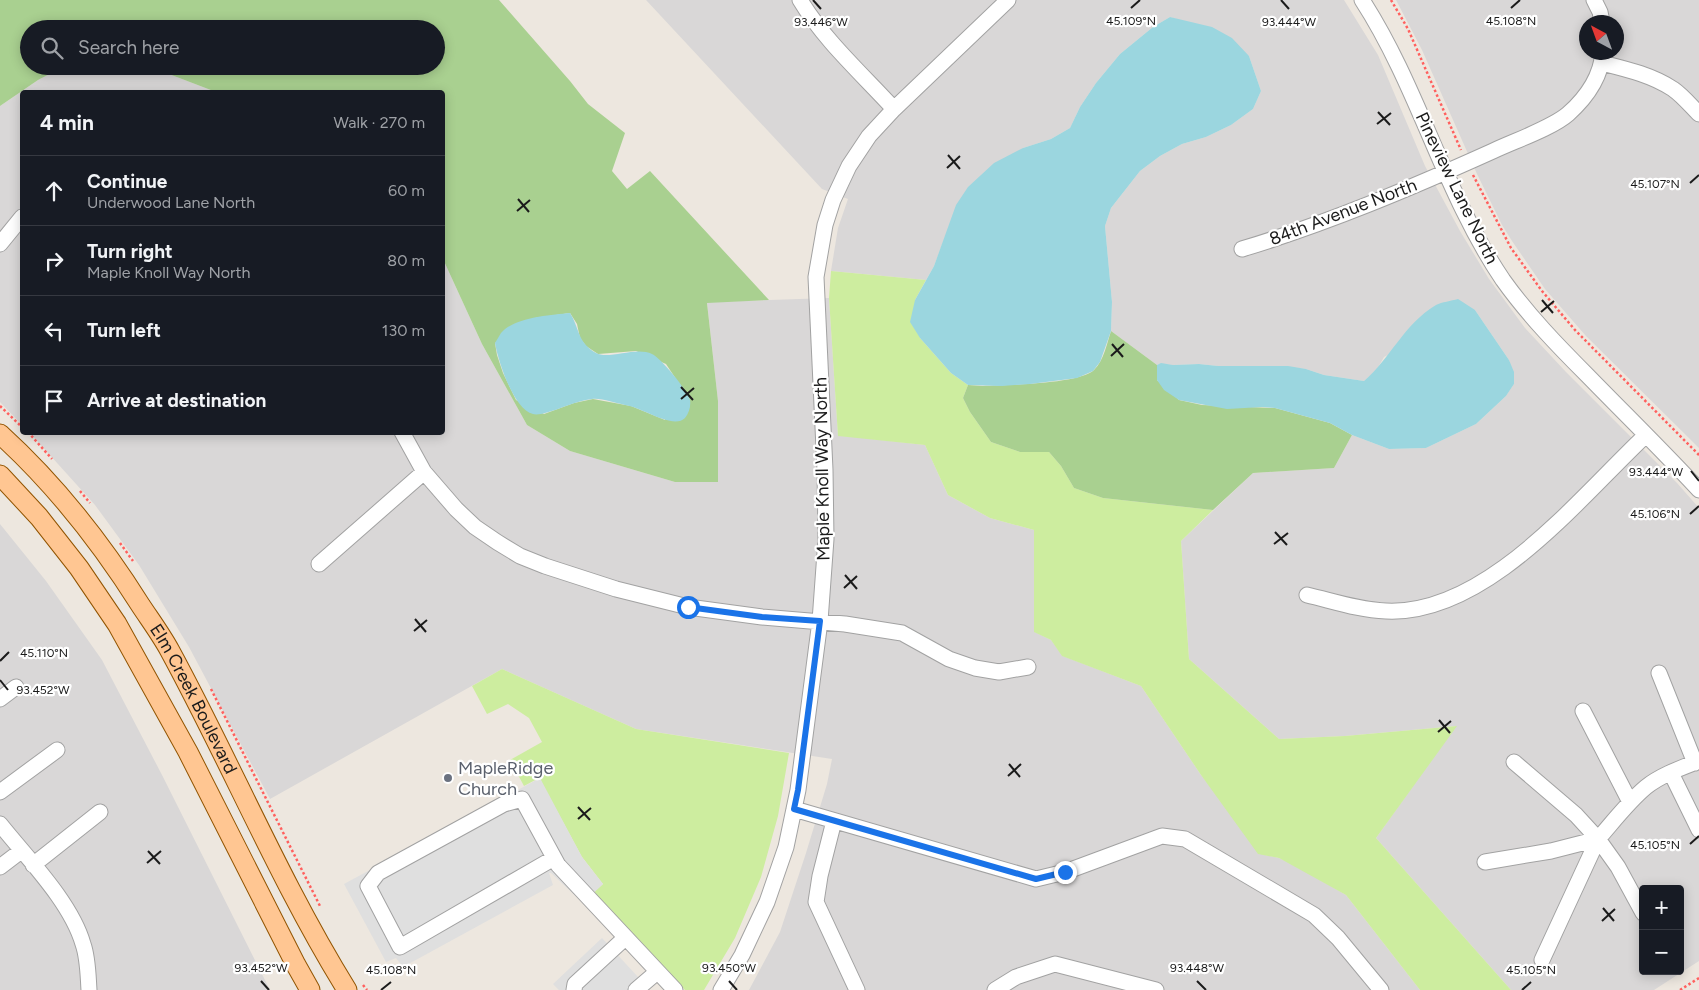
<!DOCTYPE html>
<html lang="en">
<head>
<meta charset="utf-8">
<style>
  :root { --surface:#171b24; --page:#20242c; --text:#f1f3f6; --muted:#9ea1a6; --line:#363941 }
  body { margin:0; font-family:Figtree,sans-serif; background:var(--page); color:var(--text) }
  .controls { position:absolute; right:15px; bottom:15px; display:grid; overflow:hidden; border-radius:5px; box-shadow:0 2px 12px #0003 }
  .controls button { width:45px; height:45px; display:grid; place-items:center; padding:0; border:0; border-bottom:1px solid var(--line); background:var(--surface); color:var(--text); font:25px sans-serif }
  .compass { position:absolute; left:1579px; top:15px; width:45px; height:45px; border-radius:50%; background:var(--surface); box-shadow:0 2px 12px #0003; rotate:319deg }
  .stop { position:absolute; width:15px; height:15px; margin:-11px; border:4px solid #1a73e8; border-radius:50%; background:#fff }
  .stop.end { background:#1a73e8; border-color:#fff; box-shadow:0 1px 5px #0008 }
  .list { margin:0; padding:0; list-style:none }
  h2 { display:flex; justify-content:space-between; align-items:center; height:65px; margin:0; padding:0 20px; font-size:21px }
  h2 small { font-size:16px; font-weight:400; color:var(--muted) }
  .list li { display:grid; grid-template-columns:32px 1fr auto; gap:15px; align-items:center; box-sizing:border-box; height:70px; padding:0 20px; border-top:1px solid var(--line) }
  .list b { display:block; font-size:19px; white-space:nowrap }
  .list p { margin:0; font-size:16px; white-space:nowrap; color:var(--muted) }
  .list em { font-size:16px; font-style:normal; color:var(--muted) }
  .icon { flex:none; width:28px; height:28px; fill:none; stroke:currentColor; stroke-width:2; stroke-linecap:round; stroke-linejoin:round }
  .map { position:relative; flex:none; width:1699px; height:990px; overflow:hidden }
  .search { position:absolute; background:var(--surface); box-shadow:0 2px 12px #0003; left:20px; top:20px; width:425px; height:55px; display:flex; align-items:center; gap:12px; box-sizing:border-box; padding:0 18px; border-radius:28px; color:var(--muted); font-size:19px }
  .panel { position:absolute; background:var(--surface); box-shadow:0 2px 12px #0003; left:20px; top:90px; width:425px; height:345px; border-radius:5px }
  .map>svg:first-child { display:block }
  .residential { fill:#d9d7d7; fill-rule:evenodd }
  .grass { fill:#cded9f }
  .forest { fill:#a9d090; fill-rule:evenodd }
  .parking { fill:#dfdfdf }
  .water { fill:#9bd6df }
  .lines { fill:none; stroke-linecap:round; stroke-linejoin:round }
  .minor-casing { stroke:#a2a2a2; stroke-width:17 }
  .major-casing { stroke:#915400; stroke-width:21 }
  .path { stroke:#ff605e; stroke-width:2.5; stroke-dasharray:2.5 2.5; stroke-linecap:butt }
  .minor { stroke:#fff; stroke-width:15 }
  .major { stroke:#ffc692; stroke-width:19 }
  .route { stroke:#1a73e8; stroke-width:6 }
  .ticks { fill:none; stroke:#1b1b1b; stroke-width:2 }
  .worship-dot { fill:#6b7280; stroke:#fff; stroke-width:2 }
  .labels { text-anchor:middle; stroke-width:4.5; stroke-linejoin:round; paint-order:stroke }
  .street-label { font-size:18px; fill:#1b1b1b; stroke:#fff }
  .worship-label { font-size:18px; fill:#5b616d; stroke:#fff; text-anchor:start }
  .ticks-label { font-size:12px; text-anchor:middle; fill:#1b1b1b; stroke:#fff; stroke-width:4.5; stroke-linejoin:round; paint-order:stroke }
</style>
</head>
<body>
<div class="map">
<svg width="1699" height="990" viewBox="0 0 1699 990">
  <rect width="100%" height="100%" fill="#ede7df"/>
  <!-- residential -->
  <path class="residential" d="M646 0H1344L1378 55 1425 166 1460 231 1489 279 1525 328 1566 372 1677 483 1699 508V961L1654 990H1511L1376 838 1456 726 1345 736 1279 739 1189 659 1181 541 1253 473 1334 468 1352 435 1389 449 1426 448 1476 424 1506 396 1514 384 1509 360 1475 310 1384 357 1376 371 1364 381 1324 375 1306 369 1263 366H1218L1199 364 1173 365 1161 364 1157 365 1111 331 1112 302 1105 226 1111 208 1140 171 1160 156 1182 144 1206 137 1231 125 1253 109 1261 91 1249 56 1186 22 1170 17 1153 27 1120 54 1096 83 1080 107 1070 128 1051 139 1023 148 945 237 934 266 926 280 831 271 838 228 848 199 822 189ZM1643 889H1680V971H1643Z
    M1396 0H1699V448L1586 336 1545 289 1512 241 1502 225 1477 174 1422 50ZM1586 22H1616V52H1586Z
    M65 66H148L216 92H22V425L0 402V106L38 80Z
    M443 259 482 344 527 425 570 451 675 482H718V401L707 302 829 298 838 435 925 445 948 495 990 518 1034 530 1035 632 1051 640 1063 656 1141 686 1201 775 1265 855 1279 858 1298 867 1346 895 1420 990H749L780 932 806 853 827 784 832 759 636 729 502 669 270 799 189 647 139 565 95 505 30 433 442 432Z
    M0 524 46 581 102 660 162 775 270 990H0Z"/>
  <!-- grass -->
  <path class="grass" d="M831 271 926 280 915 300 920 338 951 373 968 385 963 398 970 412 991 442 1020 452H1049L1061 466 1074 488 1103 498 1213 510 1181 541 1189 659 1279 739 1345 736 1457 726 1376 838 1511 990H1420L1346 895 1279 858 1258 854 1201 775 1141 686 1062 656 1051 640 1034 632V530L990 518 948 495 925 445 838 436 829 298Z
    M502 669 636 729 789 753 778 816 761 877 735 938 704 990H685L594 892 603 884 582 857 539 778 524 786 510 760 542 742 529 718 508 704 487 714 472 686Z"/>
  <!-- forest -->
  <path class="forest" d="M0 0H499L570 81 588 104 625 133 612 171 627 189 650 171 769 300 707 303 718 401V482H675L570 451 527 425 482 344 443 259 442 92H216L148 66H436V29H29V66H65L38 80 0 106ZM570 313 577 324 580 338 586 346 598 354 636 351 666 364 676 379 665 420 631 406 593 399 574 403 544 414 516 400 503 373 497 355 495 343 535 318Z
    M1111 331 1157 365V380L1179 400 1202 405 1275 408 1330 423 1352 435 1334 468 1253 473 1213 510 1103 498 1074 488 1061 466 1049 452H1020L991 442 970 412 963 398 968 385 983 386C1005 385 1080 384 1094 370 1104 360 1107 343 1111 331Z"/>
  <!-- parking -->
  <path class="parking" d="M540 778 582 857 603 884 583 903 551 873H549L553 885 403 967 396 958 386 962 344 884Z
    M602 938 650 990H559L553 984Z"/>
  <!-- water -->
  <path class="water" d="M1170 17 1212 27 1232 38 1249 56 1261 91 1253 109 1231 125 1206 137 1182 144 1160 156 1140 171 1111 208 1105 226 1112 302 1111 331 1100 362 1093 371 1077 378 1030 384 1002 386 968 385 951 373 920 338 910 322 915 300 934 266 956 205 968 187 994 163 1023 148 1051 139 1070 128 1080 107 1096 83 1120 54 1153 27Z
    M1458 299 1475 310 1509 360 1514 372V384L1506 396 1476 424 1426 448 1389 449 1352 435 1330 423 1275 408 1262 407 1227 409 1179 400 1164 390 1157 380V365L1161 363 1173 365 1199 364 1218 366H1288L1306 369 1324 375 1364 381C1390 359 1404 324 1436 305 1442 302 1451 301 1458 299Z
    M570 313C580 329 577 342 596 353 609 360 636 346 652 354 661 358 688 391 690 400 691 406 689 413 685 418 673 430 642 407 625 405 615 403 602 398 592 399 575 401 561 409 545 413 542 414 536 415 533 414 514 410 498 361 495 343 497 340 499 336 501 333 515 317 550 315 570 313Z"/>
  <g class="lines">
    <!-- minor casing -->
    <g class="minor-casing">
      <path id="minor" d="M800 0C824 40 862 74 894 109
        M1362 0C1419 88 1444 193 1503 280 1528 315 1558 346 1588 376 1625 414 1663 451 1699 490
        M1594 0 1600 12 1602 22
        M1602 63C1626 69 1652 75 1673 89 1683 96 1691 106 1699 114
        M0 244 22 217
        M1242 249C1328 223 1411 188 1493 151 1514 141 1552 128 1568 114 1586 98 1601 77 1603 52
        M402 432 424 472 456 509 475 527 497 542 520 556 545 566 616 589 688 607 762 617 845 624 902 633 949 659 975 668 999 672 1028 667
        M319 564 424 472
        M1307 595C1333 601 1359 610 1386 611 1486 616 1579 498 1646 435
        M1659 673 1695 763
        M0 699 16 687
        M1583 711 1630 802
        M1671 773 1699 830
        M0 792 57 750
        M794 809 1036 879 1065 872 1162 836 1185 839 1314 915 1338 938 1381 990
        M834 821 820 876 816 902 857 990
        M0 824C27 858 71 902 83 944 88 958 88 975 89 990
        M1598 839C1613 822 1628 802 1646 787 1661 775 1681 768 1699 761
        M554 858 400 947 368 886 378 873 504 804 522 799 558 865 675 990
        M1485 862 1551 851 1598 839 1576 815 1514 762
        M33 865 100 812
        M0 867 21 851
        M1542 960 1598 839 1618 867 1643 913
        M574 990 575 984 625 938
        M636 990 657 972
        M721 990 742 955 767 902 786 847 798 790 820 621 826 539 825 470 816 277 825 225 833 200 849 166 869 136 894 109 1008 0
        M995 990 1016 977 1055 964 1156 990"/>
    </g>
    <!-- major casing -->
    <g class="major-casing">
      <g id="major">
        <path id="s1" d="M0 434C55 484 102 544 141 606 151 621 162 636 170 651 231 763 280 882 347 990"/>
        <path d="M0 475 39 517 79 568 117 624 188 752 296 965 310 990"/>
      </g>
    </g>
    <!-- path -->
    <path class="path" d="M1391 0 1408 29 1461 150
      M1473 175 1511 248 1542 291 1575 330 1699 455
      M0 406 22 427
      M28 432 52 459
      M80 491 90 503
      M120 543 133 561
      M211 689 320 906
      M363 985 367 990
      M1680 990 1699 978"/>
    <!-- minor -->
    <use href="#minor" class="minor"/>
    <!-- major -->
    <use href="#major" class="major"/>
  </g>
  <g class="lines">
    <!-- route -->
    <path class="route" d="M688 607 762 617 820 621 798 790 794 809 1036 879 1065 872"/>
  </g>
  <!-- ticks -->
  <path class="ticks" d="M813 0 821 9M1281 0 1289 9M1131 8 1140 0M1511 8 1520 0M1378 112 1390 125M1377 124 1391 113M948 155 960 169M947 168 960 156M1690 183 1699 175M518 199 529 212M517 211 530 200M1542 300 1553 313M1541 312 1554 301M1112 344 1123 357M1111 356 1124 344M681 387 693 400M681 399 694 388M1691 471 1699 481M1690 514 1699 506M1275 532 1287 545M1274 544 1288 533M845 575 857 589M844 588 857 576M415 619 426 632M414 631 427 620M0 661 9 652M0 680 8 690M1439 720 1450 733M1438 732 1451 721M1009 764 1020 777M1008 776 1021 764M578 807 590 820M578 819 591 808M1690 844 1699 836M148 851 160 864M147 863 161 851M1603 908 1614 921M1602 921 1615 909M261 981 269 990M729 981 737 990M1197 981 1206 990M381 990 391 982M1522 990 1531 982"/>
  <!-- markers -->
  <circle class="worship-dot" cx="448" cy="778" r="5"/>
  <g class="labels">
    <!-- street labels -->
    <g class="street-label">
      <text transform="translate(1457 188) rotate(64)" y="6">Pineview Lane North</text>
      <text transform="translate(1343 212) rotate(-21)" y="6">84th Avenue North</text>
      <text transform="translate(822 469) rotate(-91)" y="6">Maple Knoll Way North</text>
      <text dy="6" stroke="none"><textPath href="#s1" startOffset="330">Elm Creek Boulevard</textPath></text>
    </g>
    <!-- worship labels -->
    <g class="worship-label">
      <text x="458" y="774">MapleRidge<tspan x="458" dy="21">Church</tspan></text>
    </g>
  </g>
  <g class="ticks-label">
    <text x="1131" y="25">45.109°N</text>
    <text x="1511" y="25">45.108°N</text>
    <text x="1289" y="26">93.444°W</text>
    <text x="821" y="26">93.446°W</text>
    <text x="1655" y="188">45.107°N</text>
    <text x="1656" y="476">93.444°W</text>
    <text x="1655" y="518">45.106°N</text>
    <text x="44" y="657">45.110°N</text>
    <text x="43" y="694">93.452°W</text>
    <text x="1655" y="849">45.105°N</text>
    <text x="261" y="972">93.452°W</text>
    <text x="729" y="972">93.450°W</text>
    <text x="1197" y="972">93.448°W</text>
    <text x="391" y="974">45.108°N</text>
    <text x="1531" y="974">45.105°N</text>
  </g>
</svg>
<div class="controls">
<button>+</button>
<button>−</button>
</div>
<svg class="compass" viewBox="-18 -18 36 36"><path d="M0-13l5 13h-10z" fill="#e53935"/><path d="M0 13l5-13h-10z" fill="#9ea1a6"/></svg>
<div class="stop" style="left:688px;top:607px"></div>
<div class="stop end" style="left:1065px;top:872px"></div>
<div class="search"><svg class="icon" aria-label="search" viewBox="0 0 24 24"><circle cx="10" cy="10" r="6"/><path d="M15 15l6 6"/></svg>Search here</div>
<section class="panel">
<h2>4 min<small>Walk · 270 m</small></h2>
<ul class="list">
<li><svg class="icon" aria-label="ahead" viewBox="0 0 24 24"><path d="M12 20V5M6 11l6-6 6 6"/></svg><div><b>Continue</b><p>Underwood Lane North</p></div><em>60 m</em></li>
<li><svg class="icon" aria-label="right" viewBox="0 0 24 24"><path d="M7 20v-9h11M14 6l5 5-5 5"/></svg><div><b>Turn right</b><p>Maple Knoll Way North</p></div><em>80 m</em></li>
<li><svg class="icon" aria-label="left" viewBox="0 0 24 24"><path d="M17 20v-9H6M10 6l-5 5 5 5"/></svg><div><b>Turn left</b></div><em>130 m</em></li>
<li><svg class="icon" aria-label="arrive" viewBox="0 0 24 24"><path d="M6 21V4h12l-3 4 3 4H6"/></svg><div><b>Arrive at destination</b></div></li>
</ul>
</section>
</div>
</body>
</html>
